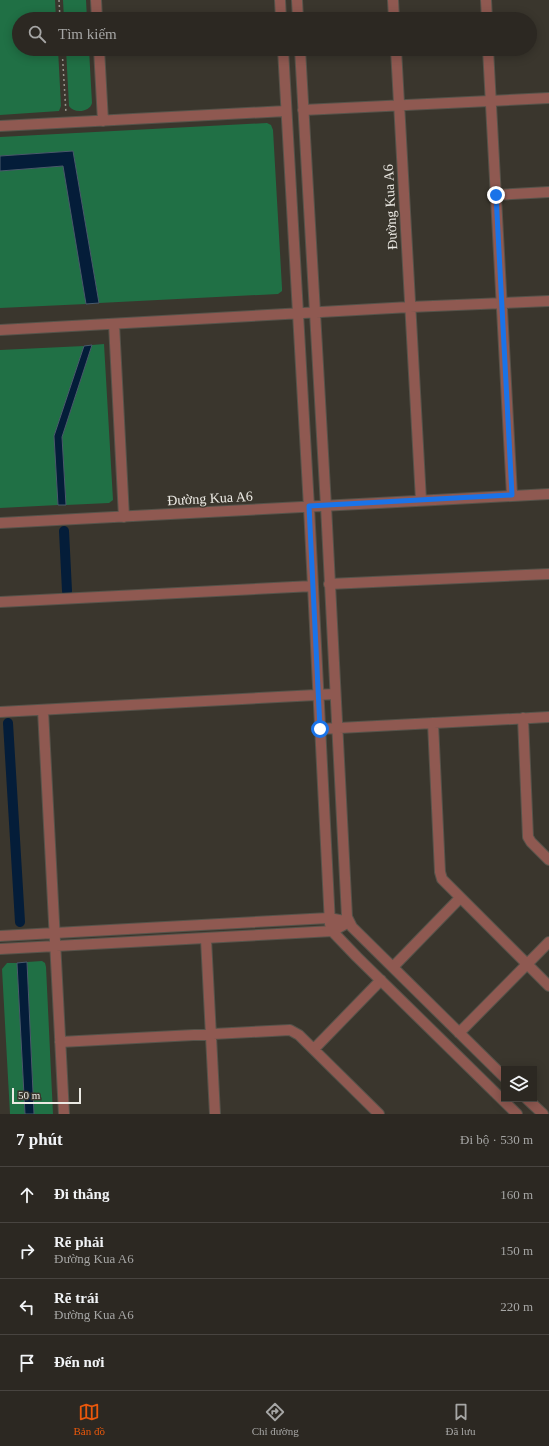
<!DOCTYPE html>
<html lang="vi">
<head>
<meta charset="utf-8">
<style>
  :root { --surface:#2c2822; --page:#38342f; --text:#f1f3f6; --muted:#a6a6a5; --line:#484440; --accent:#ea580c }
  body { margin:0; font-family:Georgia,serif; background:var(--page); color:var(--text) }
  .controls { position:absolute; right:12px; bottom:12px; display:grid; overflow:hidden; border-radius:0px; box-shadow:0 2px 10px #0003 }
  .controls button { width:36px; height:36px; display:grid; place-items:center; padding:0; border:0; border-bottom:1px solid var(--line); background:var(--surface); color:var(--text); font:20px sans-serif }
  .scale { position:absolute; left:12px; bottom:10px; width:69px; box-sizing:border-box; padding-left:4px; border:2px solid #ebe9e3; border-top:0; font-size:11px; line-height:14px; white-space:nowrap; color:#ebe9e3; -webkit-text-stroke:3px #3a362d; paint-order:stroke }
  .stop { position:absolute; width:12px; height:12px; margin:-9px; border:3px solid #1a73e8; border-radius:50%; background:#fff }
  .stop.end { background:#1a73e8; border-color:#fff; box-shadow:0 1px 4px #0008 }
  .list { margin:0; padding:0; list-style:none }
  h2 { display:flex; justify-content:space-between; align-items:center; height:52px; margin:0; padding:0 16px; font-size:17px }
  h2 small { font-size:13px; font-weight:400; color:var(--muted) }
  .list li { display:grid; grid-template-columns:26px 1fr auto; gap:12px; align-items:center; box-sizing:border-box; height:56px; padding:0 16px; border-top:1px solid var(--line) }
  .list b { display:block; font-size:15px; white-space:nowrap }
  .list p { margin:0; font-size:13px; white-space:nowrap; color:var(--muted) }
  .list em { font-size:13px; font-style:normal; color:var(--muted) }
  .icon { flex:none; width:22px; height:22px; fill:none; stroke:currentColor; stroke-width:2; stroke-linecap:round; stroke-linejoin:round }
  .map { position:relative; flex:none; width:549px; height:1114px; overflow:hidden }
  .search { position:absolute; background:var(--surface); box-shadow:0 2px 10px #0003; left:12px; right:12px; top:12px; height:44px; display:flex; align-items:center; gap:10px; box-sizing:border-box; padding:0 14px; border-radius:22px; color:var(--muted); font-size:15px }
  .sheet { height:276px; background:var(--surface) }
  nav { display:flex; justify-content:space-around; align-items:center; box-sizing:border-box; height:56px; border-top:1px solid var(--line); background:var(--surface); font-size:11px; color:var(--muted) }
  nav a { display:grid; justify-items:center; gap:2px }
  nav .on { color:var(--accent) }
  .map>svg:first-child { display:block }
  .green { fill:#207045 }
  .water { fill:#041d39; stroke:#495a6c }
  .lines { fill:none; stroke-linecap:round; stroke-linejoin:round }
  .canal { stroke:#041d39; stroke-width:10 }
  .minor-casing { stroke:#56534a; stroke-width:12 }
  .path { stroke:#9a9790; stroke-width:1.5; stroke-dasharray:2 3; stroke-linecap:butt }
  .minor { stroke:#8f5951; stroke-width:10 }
  .route { stroke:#1a73e8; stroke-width:5 }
  .labels { text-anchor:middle; stroke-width:3; stroke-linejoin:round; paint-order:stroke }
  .street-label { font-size:14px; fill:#ebe9e3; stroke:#3a362d }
</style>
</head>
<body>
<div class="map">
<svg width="549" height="1114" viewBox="0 0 549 1114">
  <rect width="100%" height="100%" fill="#3a362d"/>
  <!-- green -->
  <path class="green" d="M0 0H55L56 19H19V49H58L61 106 59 111 0 115Z
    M63 0H86L87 19H64Z
    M66 49H89L92 103C90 112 74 114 69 106Z
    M267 123 271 125 273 130 282 288V291L278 294 99 303 73 151 0 156V137Z
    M63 166 86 304 0 308V171Z
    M104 344 113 500 109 503 66 505 62 437 92 345Z
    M84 346 54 436 58 505 0 508V350Z
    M42 961 45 963 46 967 53 1114H34L27 962Z
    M7 963H17L25 1114H10L2 969Z"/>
  <!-- water -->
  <path class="water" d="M73 151 99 303 86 304 63 166 0 171V156Z
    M92 345 62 437 66 505H58L54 436 84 346Z
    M27 962 34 1114H25L17 963Z"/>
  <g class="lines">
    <!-- canal -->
    <path class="canal" d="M64 531 67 591
      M8 723 20 922"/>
    <!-- minor casing -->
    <g class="minor-casing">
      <path id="minor" d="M96 0 97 19
        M280 0 281 19
        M297 0 298 19
        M393 0 394 19
        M486 0 487 19
        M99 49 103 121
        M283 49 309 507 330 924 334 933 357 957 517 1114
        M300 49 326 506 347 917 352 927 504 1077
        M396 49 421 500
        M488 49 512 495
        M303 110 549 98
        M0 126 286 111
        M496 195 549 192
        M114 324 124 517
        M0 330 410 307 549 301
        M0 523 549 494
        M329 584 549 574
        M0 602 313 586
        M43 710 64 1114
        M0 712 335 694
        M523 718 528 837 531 842 549 860
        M433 723 440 872 442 879 549 986
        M320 729 549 717
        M0 936 329 918 349 922
        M206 939 215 1114
        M0 949 333 931 349 922
        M393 967 460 898
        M459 1033 549 942
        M60 1042 290 1030 299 1035 379 1114
        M314 1049 381 980
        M527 1099 543 1114"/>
    </g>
    <!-- path -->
    <path class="path" d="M59 0 60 19
      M62 49 66 113"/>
    <!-- minor -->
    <use href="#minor" class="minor"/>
  </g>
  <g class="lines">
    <!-- route -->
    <path class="route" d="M320 729 309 506 512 495 496 195"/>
  </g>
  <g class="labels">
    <!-- street labels -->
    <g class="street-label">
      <text transform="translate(390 207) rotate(-93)" y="5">Đường Kua A6</text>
      <text transform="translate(210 498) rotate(-3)" y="5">Đường Kua A6</text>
    </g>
  </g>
</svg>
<div class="controls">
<button><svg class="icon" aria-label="layers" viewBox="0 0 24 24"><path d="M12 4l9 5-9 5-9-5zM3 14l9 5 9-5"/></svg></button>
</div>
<div class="scale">50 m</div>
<div class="stop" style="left:320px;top:729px"></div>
<div class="stop end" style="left:496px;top:195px"></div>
<div class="search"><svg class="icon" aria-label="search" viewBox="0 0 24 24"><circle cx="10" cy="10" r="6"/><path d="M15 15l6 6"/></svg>Tìm kiếm</div>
</div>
<section class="sheet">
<h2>7 phút<small>Đi bộ · 530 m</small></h2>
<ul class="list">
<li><svg class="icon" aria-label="ahead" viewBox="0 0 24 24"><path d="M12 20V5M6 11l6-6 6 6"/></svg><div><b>Đi thẳng</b></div><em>160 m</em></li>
<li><svg class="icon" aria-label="right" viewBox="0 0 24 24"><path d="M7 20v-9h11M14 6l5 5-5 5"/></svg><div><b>Rẽ phải</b><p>Đường Kua A6</p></div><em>150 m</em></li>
<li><svg class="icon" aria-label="left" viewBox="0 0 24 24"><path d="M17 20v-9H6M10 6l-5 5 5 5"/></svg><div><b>Rẽ trái</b><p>Đường Kua A6</p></div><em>220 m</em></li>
<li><svg class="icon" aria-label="arrive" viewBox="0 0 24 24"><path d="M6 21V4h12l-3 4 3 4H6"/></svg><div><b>Đến nơi</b></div></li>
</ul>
</section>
<nav>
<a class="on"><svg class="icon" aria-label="map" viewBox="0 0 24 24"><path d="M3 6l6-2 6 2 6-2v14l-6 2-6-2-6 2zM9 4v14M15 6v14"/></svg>Bản đồ</a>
<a><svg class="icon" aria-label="directions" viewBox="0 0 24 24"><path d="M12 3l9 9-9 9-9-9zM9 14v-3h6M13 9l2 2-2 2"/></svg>Chỉ đường</a>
<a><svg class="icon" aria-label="saved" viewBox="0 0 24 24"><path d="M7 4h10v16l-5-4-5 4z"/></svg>Đã lưu</a>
</nav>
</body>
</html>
